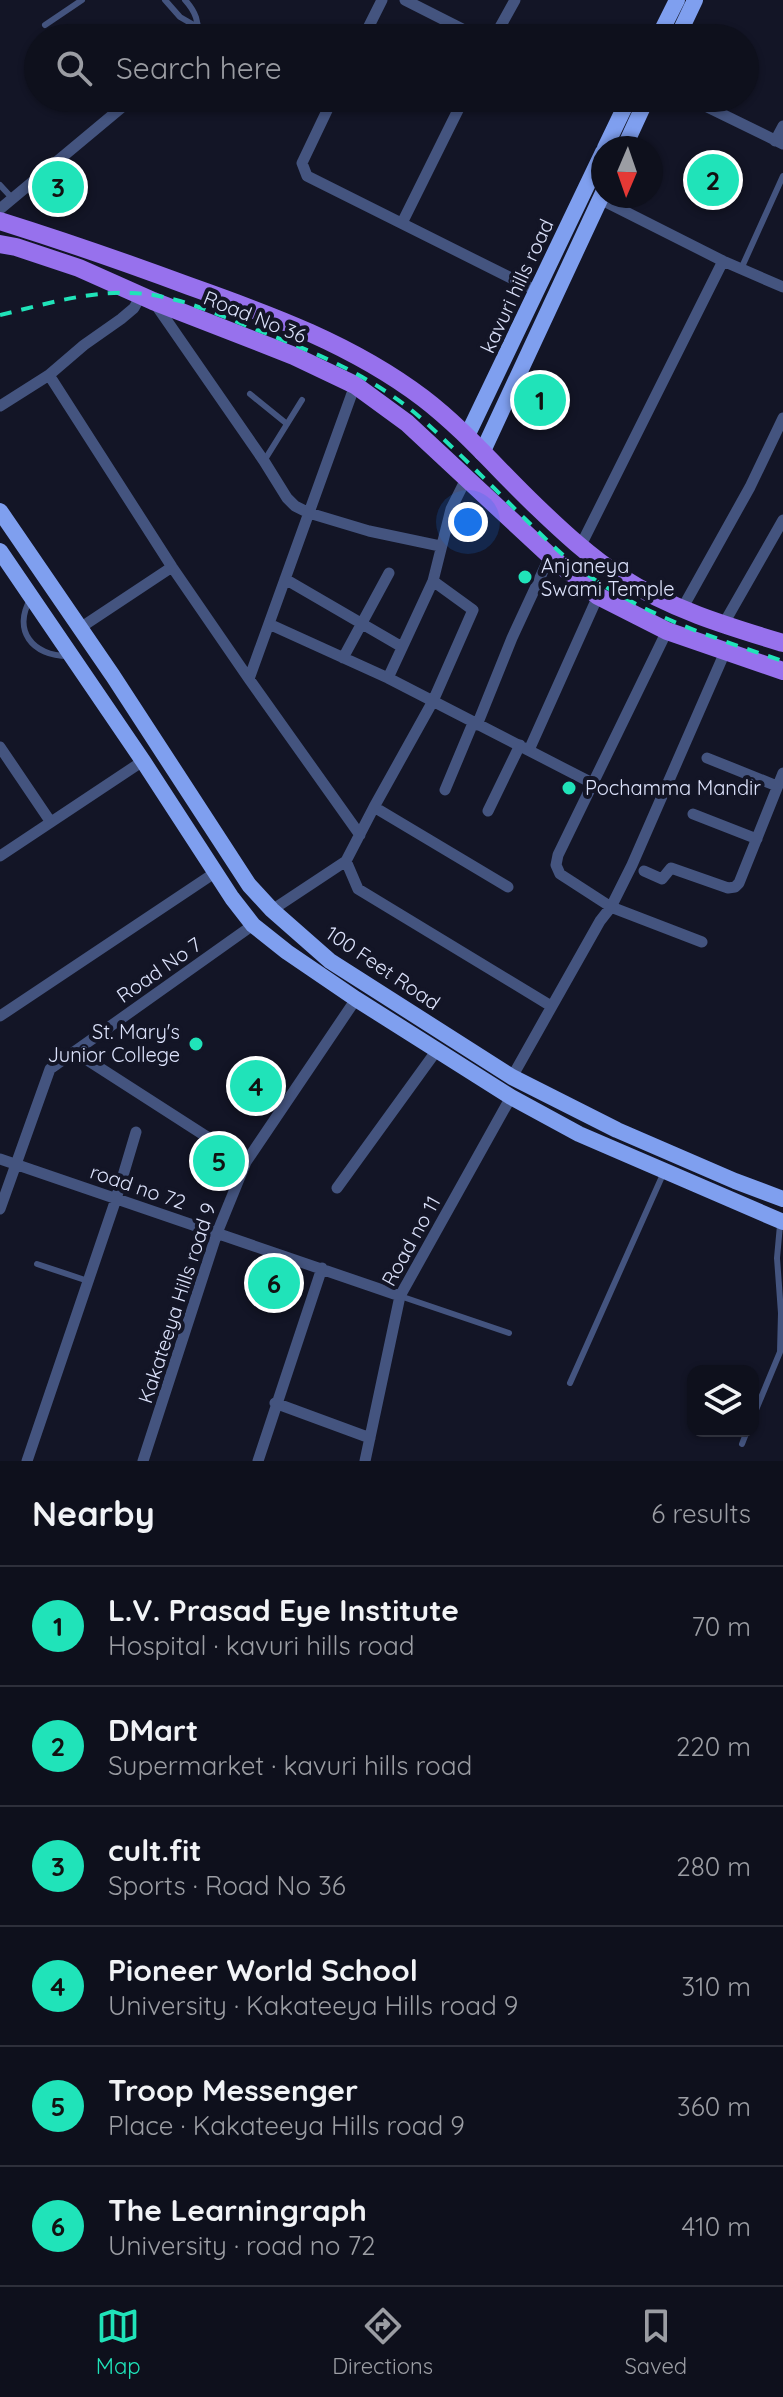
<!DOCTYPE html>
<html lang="en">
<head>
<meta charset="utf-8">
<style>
  :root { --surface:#0e101c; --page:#171925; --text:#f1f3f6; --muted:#9b9da3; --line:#2e303b; --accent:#20e3b9 }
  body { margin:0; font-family:Quicksand,sans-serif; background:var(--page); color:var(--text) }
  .controls { position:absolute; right:24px; bottom:24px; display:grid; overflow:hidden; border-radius:16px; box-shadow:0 2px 6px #0004 }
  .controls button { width:72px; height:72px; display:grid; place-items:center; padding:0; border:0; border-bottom:2px solid var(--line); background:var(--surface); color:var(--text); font:40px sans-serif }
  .compass { position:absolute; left:591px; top:136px; width:72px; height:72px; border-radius:50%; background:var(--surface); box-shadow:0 2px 6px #0004; rotate:182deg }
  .you { position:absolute; left:468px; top:522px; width:28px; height:28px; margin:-20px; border:6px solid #fff; border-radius:50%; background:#1a73e8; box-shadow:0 0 0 12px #1a73e833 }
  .badge { display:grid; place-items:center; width:52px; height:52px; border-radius:50%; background:var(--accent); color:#111; font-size:26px; font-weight:700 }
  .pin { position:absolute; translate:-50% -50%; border:4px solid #fff; box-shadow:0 2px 8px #0006 }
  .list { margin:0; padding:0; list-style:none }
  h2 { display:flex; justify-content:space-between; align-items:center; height:104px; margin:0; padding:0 32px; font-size:34px }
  h2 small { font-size:26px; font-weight:400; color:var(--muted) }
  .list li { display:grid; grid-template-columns:52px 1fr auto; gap:24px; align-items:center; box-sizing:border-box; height:120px; padding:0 32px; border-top:2px solid var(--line) }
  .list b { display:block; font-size:30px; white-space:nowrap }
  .list p { margin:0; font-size:26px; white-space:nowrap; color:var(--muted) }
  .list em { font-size:26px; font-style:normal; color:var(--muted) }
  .icon { flex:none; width:44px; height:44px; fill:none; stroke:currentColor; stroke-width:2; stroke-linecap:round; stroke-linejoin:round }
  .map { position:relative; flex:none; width:783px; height:1461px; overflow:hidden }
  .search { position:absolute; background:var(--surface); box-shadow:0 2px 6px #0004; left:24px; right:24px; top:24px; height:88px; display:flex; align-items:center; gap:20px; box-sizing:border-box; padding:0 28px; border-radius:44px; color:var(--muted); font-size:30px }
  .sheet { height:824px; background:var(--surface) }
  nav { display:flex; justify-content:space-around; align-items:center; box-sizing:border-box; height:112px; border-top:2px solid var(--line); background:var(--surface); font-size:22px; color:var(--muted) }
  nav a { display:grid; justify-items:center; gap:4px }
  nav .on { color:var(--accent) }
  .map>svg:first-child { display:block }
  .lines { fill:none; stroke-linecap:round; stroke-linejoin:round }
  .lane { stroke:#44547f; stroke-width:6 }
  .street { stroke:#44547f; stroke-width:11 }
  .secondary { stroke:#7f9fef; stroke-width:16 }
  .primary { stroke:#9771ed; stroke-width:18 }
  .rail { stroke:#20e3b9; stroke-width:4; stroke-dasharray:12 10; stroke-linecap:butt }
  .poi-dot { fill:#20e3b9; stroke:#131526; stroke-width:3 }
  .labels { text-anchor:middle; stroke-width:8; stroke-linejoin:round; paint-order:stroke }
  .street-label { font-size:20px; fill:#dce2fb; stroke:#131526 }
  .poi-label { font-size:20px; fill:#dce2fb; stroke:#131526; text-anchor:start }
</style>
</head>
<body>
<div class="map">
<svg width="783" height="1461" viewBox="0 0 783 1461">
  <rect width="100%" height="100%" fill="#131526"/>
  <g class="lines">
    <!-- lane -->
    <path class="lane" d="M165 0 180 17 199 28
      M185 0C196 12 199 22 198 38
      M45 25 82 0
      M0 185 12 198
      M741 269 783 176
      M250 394 287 424
      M264 461 302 400
      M31 598C12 630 32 656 68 656
      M37 1264 88 1281
      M400 1296 509 1333
      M570 1383 664 1172
      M753 1417 780 1352 781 1313 777 1258 780 1225
      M742 1444 747 1431"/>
    <!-- street -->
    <path class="street" d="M405 0 480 38
      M363 38 382 0
      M494 38 515 0
      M333 98 302 163 307 176 537 291
      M689 98 783 144
      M775 141 783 126
      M600 199 723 261 783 287
      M0 209 133 98
      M402 223 464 98
      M156 305 264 461 287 498 295 506 309 513 369 531 440 546
      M49 375 172 567 249 679 360 835
      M0 406 49 375 84 345 121 319 134 308 141 295
      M580 547 723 261
      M285 579 402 647
      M682 609 750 487 783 418
      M269 624 388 678 594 784
      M723 625 783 520
      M80 628 172 567
      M667 631 558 855 556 865 560 874 611 907 702 942
      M343 658 389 573
      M388 678 433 581 451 509 466 479
      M249 679 355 385
      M477 725 512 638 550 556
      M0 747 50 821
      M529 750 598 596
      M707 758 777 786
      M445 790 473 723
      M374 807 508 887
      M488 811 520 745
      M693 814 757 839
      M0 856 143 761
      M346 861 358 889 551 1006
      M644 871 662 879 671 868 728 888 735 887 739 883 783 773
      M272 910 346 861 374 807 433 701 473 610 433 581
      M0 1016 216 872
      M75 1052 246 1162
      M512 1077 600 921 611 907 632 865 725 652
      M0 1159 400 1296
      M337 1188 437 1050
      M0 1209 50 1069 253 925
      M275 1403 370 1438
      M27 1461 116 1199 136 1132
      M143 1461 217 1233 246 1162 356 999
      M258 1461 322 1268
      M365 1461 400 1296 511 1097"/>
    <!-- secondary -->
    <path class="secondary" d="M658 38 677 0
      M677 38 695 0
      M605 148 629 98
      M624 148 647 98
      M467 436 603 152
      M482 453 603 193
      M0 511 113 676 249 885 272 910 330 961 512 1077 617 1130 735 1181 783 1199
      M0 551 143 761 232 898 253 925 287 952 356 999 511 1097 579 1134 783 1222"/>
    <!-- primary -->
    <path class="primary" d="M0 221C64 241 127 263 189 286 271 315 353 345 423 398 465 430 499 471 537 507 563 532 590 557 621 577 670 609 727 626 783 643
      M0 244 16 247 79 268 153 301 294 356 355 385 407 423 550 556 598 596 667 631 783 671"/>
    <!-- rail -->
    <path class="rail" d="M0 315C42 305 87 291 131 293 172 294 210 311 247 326 309 350 371 374 422 419 456 450 489 483 522 516 542 535 562 556 585 573 645 616 714 638 783 661"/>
  </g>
  <!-- markers -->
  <g class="poi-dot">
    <circle cx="525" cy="577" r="8"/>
    <circle cx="569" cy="788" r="8"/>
    <circle cx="196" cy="1044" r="8"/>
  </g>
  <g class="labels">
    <!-- street labels -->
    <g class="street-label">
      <text transform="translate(517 286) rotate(-65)" y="7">kavuri hills road</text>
      <text transform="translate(255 317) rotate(22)" y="7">Road No 36</text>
      <text transform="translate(383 968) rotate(34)" y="7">100 Feet Road</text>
      <text transform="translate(159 970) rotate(-35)" y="7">Road No 7</text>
      <text transform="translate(138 1187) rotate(19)" y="7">road no 72</text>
      <text transform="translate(411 1241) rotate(-61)" y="7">Road no 11</text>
      <text transform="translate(177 1303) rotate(-72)" y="7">Kakateeya Hills road 9</text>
    </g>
    <!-- poi labels -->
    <g class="poi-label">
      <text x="541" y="573">Anjaneya<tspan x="541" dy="23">Swami Temple</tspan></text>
      <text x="585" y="795">Pochamma Mandir</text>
      <text x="180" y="1039" text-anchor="end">St. Mary's<tspan x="180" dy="23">Junior College</tspan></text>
    </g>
  </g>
</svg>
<div class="controls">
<button><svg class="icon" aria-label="layers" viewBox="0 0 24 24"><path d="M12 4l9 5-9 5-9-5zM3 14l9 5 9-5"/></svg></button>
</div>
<svg class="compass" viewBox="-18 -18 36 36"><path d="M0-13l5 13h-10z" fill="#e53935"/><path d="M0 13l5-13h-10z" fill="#9b9da3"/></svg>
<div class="you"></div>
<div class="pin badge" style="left:540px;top:400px">1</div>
<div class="pin badge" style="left:713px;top:180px">2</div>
<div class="pin badge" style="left:58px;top:187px">3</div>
<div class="pin badge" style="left:256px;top:1086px">4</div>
<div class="pin badge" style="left:219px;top:1161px">5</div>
<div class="pin badge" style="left:274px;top:1283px">6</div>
<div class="search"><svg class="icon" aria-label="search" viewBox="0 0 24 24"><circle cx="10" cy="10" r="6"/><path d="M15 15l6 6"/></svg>Search here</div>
</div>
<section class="sheet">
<h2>Nearby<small>6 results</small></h2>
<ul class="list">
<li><span class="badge">1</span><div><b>L.V. Prasad Eye Institute</b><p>Hospital · kavuri hills road</p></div><em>70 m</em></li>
<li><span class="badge">2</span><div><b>DMart</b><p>Supermarket · kavuri hills road</p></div><em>220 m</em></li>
<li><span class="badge">3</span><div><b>cult.fit</b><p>Sports · Road No 36</p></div><em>280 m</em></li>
<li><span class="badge">4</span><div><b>Pioneer World School</b><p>University · Kakateeya Hills road 9</p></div><em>310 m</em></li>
<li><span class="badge">5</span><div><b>Troop Messenger</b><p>Place · Kakateeya Hills road 9</p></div><em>360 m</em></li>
<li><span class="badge">6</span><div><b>The Learningraph</b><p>University · road no 72</p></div><em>410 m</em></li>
</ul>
</section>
<nav>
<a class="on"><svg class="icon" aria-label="map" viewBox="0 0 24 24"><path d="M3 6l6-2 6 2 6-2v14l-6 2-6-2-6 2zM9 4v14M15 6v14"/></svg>Map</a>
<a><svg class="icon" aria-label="directions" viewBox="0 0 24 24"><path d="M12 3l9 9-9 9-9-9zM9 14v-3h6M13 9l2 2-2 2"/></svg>Directions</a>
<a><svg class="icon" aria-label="saved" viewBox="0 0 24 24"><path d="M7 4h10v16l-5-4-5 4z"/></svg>Saved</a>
</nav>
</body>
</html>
